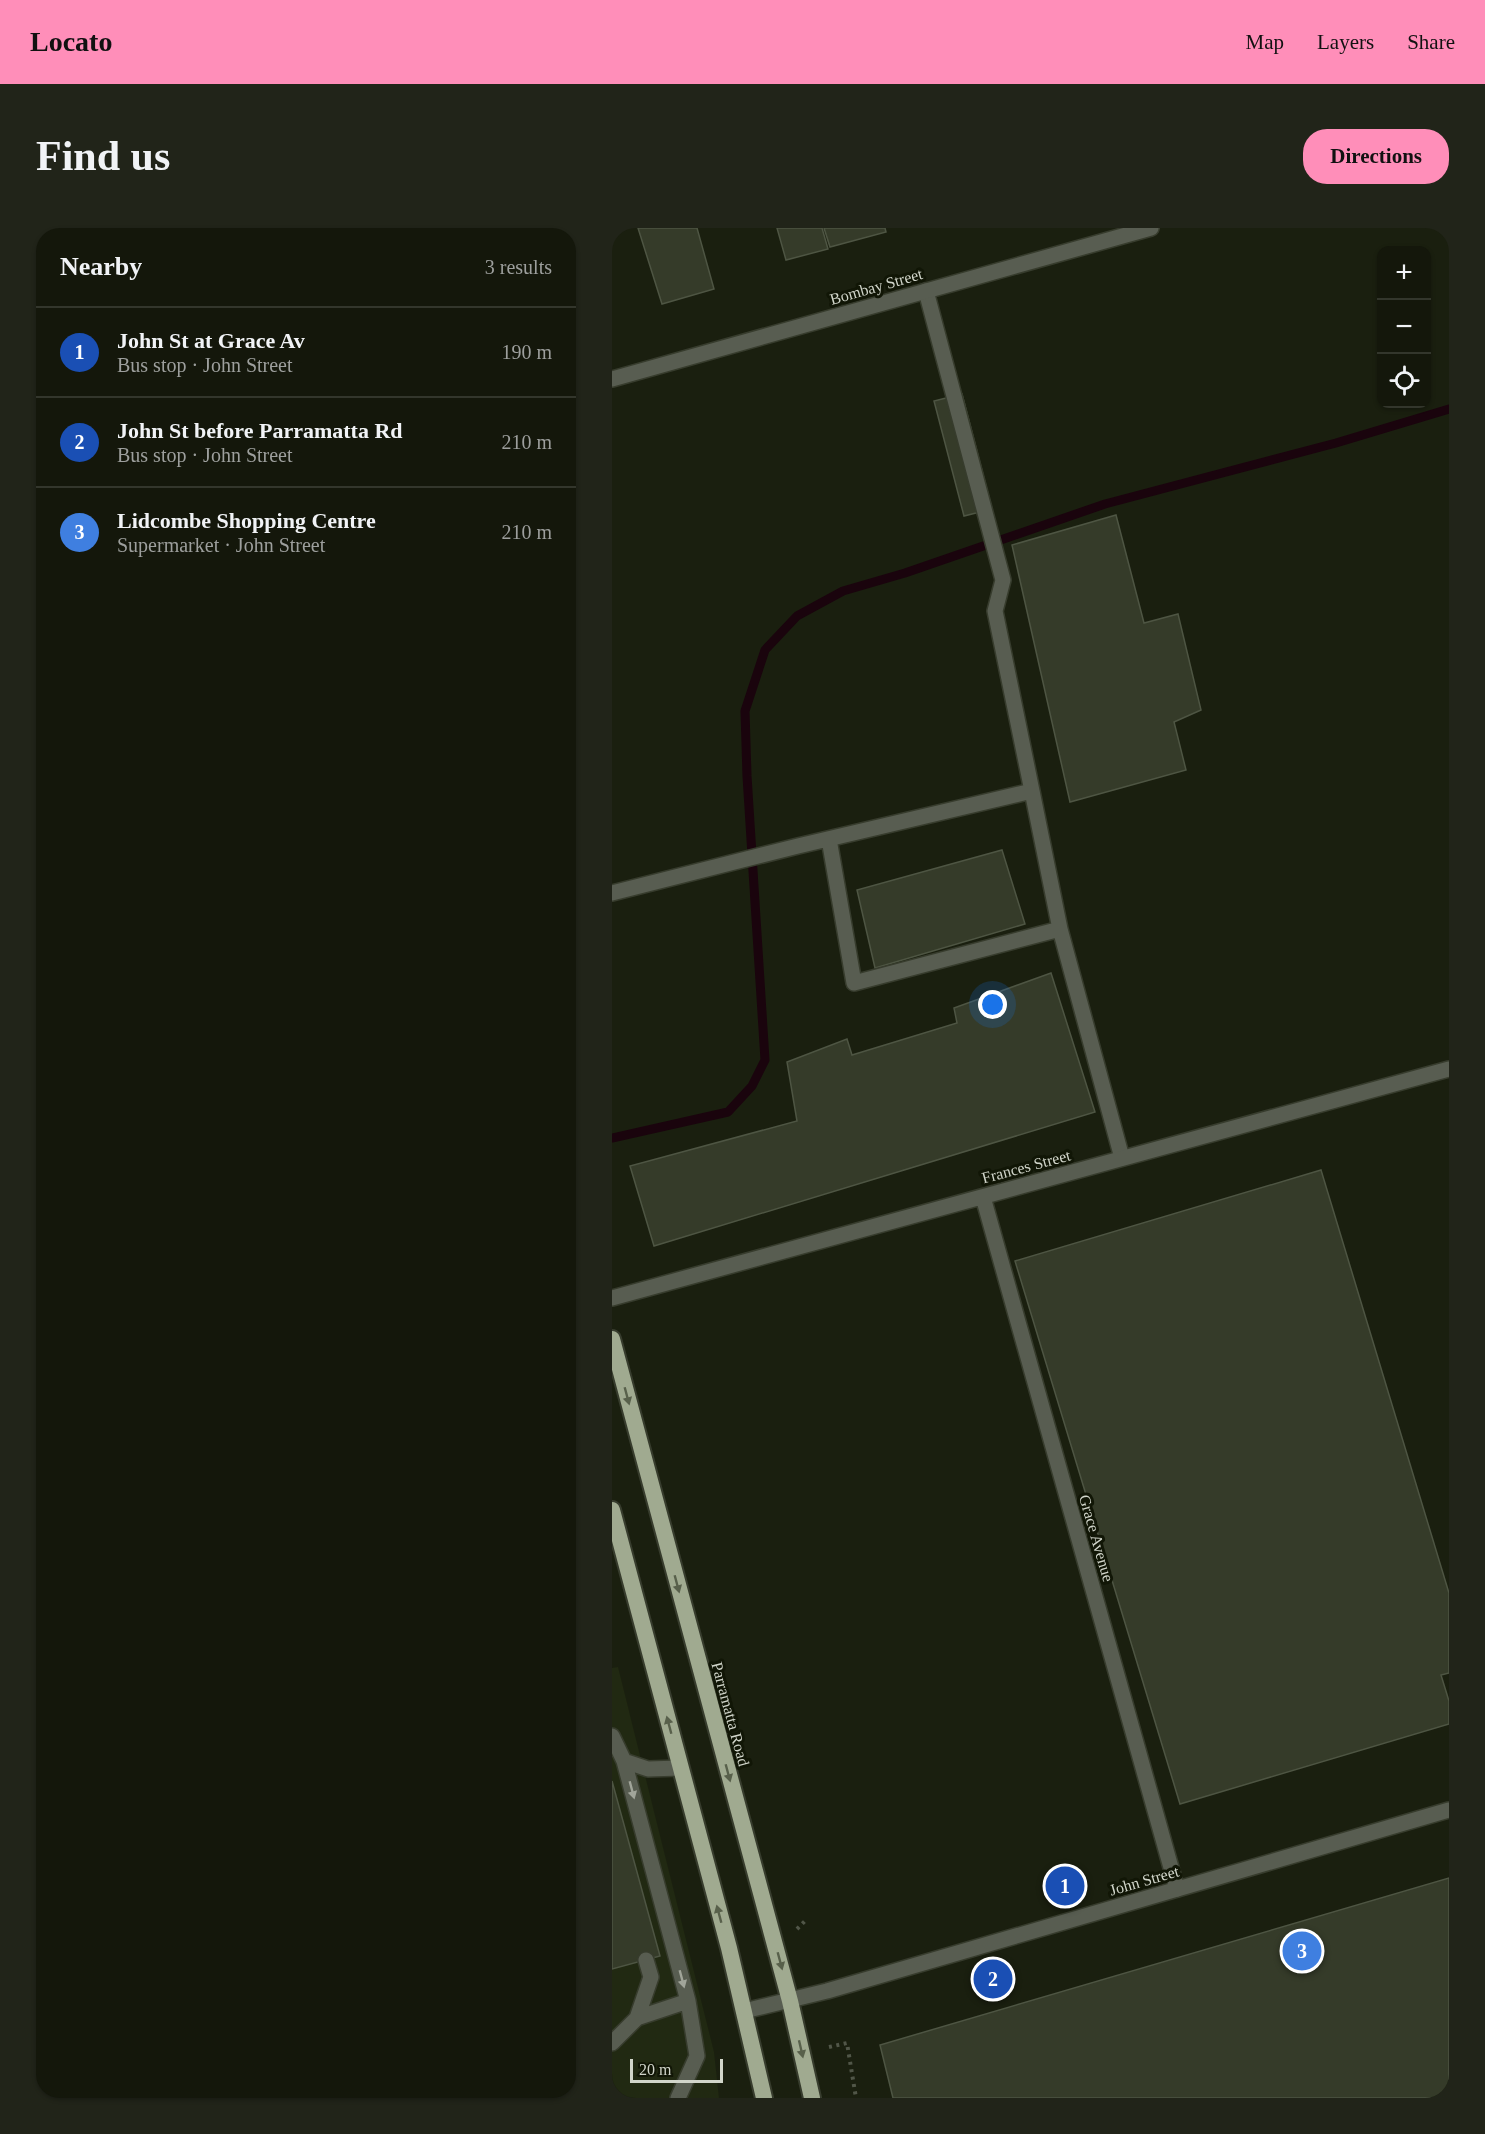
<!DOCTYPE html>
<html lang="en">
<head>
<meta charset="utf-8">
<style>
  :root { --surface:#14170b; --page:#212419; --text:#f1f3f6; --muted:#9d9f9d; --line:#33362c; --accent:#ff8eb9 }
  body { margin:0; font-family:"Times New Roman",serif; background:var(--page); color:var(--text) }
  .controls { position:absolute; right:18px; top:18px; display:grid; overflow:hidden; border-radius:12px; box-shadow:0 2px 4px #0004 }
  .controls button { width:54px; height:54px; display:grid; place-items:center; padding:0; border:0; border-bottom:2px solid var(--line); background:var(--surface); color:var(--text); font:30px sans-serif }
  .scale { position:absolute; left:18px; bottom:15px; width:93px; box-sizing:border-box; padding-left:6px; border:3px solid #d1d5ca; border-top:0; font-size:16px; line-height:21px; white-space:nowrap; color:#d1d5ca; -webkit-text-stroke:4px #111606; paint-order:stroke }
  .you { position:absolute; left:381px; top:777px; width:21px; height:21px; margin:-15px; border:4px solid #fff; border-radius:50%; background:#1a73e8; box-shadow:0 0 0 9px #1a73e833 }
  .badge { display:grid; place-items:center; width:39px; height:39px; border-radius:50%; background:var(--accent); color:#fff; font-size:20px; font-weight:700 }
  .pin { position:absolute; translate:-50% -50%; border:3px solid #fff; box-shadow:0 2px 6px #0006 }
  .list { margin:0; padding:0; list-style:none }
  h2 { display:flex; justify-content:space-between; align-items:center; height:78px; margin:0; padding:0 24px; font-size:26px }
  h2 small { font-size:20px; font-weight:400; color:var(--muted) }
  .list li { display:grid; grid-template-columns:39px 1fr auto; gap:18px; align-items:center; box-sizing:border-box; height:90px; padding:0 24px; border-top:2px solid var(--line) }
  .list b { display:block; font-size:22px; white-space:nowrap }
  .list p { margin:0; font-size:20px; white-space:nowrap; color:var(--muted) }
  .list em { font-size:20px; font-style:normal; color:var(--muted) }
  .icon { flex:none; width:33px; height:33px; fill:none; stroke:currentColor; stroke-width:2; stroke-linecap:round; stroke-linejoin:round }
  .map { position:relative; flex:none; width:837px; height:1870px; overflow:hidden; border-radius:24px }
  header { display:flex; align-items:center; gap:36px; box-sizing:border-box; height:84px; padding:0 30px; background:var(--accent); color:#111 }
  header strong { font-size:28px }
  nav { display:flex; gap:33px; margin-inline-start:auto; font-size:21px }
  .intro { display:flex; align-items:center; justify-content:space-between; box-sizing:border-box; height:144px; padding:0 36px }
  h1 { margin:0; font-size:42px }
  .button { padding:15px 27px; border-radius:24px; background:var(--accent); color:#111; font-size:21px; font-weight:700 }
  main { display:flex; gap:36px; padding:0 36px }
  aside { flex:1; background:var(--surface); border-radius:24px; box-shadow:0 2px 4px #0004 }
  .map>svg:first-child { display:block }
  .built { fill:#212912 }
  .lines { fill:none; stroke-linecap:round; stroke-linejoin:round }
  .stream { stroke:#1a040d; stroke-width:9 }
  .building { fill:#353b29; stroke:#4e5543; stroke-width:1.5 }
  .service-casing { stroke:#373c2d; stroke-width:18 }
  .minor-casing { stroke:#373c2d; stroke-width:18 }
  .tertiary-casing { stroke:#373c2d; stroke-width:18 }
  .trunk-casing { stroke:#373c2d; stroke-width:20 }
  .path { stroke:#515648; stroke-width:4; stroke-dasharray:3 4.5; stroke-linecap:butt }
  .service { stroke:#585d51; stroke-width:15 }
  .minor { stroke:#585d51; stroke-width:15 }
  .tertiary { stroke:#585d51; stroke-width:15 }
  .trunk { stroke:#a0aa90; stroke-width:16 }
  .oneway { fill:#58604b }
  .oneway2 { fill:#a1a59a }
  .labels { text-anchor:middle; stroke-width:6; stroke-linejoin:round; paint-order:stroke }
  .street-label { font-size:16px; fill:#d1d5ca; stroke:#111606 }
</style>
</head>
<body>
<header>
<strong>Locato</strong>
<nav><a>Map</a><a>Layers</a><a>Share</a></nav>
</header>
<div class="intro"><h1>Find us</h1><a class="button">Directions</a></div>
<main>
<aside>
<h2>Nearby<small>3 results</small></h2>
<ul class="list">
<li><span class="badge" style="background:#1a4fb4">1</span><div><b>John St at Grace Av</b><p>Bus stop · John Street</p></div><em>190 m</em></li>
<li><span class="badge" style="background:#1a4fb4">2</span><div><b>John St before Parramatta Rd</b><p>Bus stop · John Street</p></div><em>210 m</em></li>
<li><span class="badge" style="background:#3f7fe0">3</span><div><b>Lidcombe Shopping Centre</b><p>Supermarket · John Street</p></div><em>210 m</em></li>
</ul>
</aside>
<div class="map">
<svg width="837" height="1870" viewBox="0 0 837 1870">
  <rect width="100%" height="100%" fill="#1a1f0f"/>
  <!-- built -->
  <path class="built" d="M6 1439 102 1824 107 1870H0V1440Z"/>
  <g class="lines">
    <!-- stream -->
    <path class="stream" d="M0 910 116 884 140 858 153 832 135 548 133 483 153 422 185 388 231 363 293 345 493 276 724 215 837 181"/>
  </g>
  <!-- building -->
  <path class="building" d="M26 0H85L102 61 50 76Z
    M165 0H210L216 21 174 32Z
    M212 0H273L274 4 218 19Z
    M350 166 380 281 352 288 322 173Z
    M504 287 532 395 566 386 589 482 562 494 574 542 458 574 400 317Z
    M390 622 413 696 263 740 245 662Z
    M439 745 483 884 42 1018 18 938 185 893 175 834 235 811 240 827 345 795 342 780Z
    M709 942 837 1365V1445L829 1447 837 1473V1496L568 1576 403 1033Z
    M0 1553 48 1728 0 1741Z
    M837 1650V1870H281L268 1817Z"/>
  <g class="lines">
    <!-- service casing -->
    <g class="service-casing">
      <path id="service" d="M314 63 391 352 383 383 420 563
        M217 611 242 755 448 701
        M0 665 186 618 420 563 448 701 510 930
        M0 1508 12 1533 76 1773 85 1828 66 1870
        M12 1533 36 1541 68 1540
        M25 1790 76 1773
        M0 1815 25 1790 39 1749 34 1732"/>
    </g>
    <!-- minor casing -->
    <g class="minor-casing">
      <path id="minor" d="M0 151 539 0
        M371 969 565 1661
        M0 1070 837 841"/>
    </g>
    <!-- tertiary casing -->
    <g class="tertiary-casing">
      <path id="tertiary" d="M132 1783 215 1763 837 1582"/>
    </g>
    <!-- trunk casing -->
    <g class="trunk-casing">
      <path id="trunk" d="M0 1111 178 1773 200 1870
        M0 1282 117 1720 152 1870"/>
    </g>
    <!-- path -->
    <path class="path" d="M185 1701 193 1693
      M217 1819 235 1815 244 1870"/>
    <!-- service -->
    <use href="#service" class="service"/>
    <!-- minor -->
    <use href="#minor" class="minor"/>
    <!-- tertiary -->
    <use href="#tertiary" class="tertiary"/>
    <!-- trunk -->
    <use href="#trunk" class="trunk"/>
  </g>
  <!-- one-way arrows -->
  <defs><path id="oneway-solid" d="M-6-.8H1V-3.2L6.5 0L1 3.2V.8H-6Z" transform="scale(1.5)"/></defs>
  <g class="oneway">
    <use href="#oneway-solid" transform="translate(15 1168) rotate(75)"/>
    <use href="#oneway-solid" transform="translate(65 1356) rotate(75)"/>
    <use href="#oneway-solid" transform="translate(57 1497) rotate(-105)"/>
    <use href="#oneway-solid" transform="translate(116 1545) rotate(75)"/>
    <use href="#oneway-solid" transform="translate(107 1686) rotate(-105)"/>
    <use href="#oneway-solid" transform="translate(168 1733) rotate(75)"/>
    <use href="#oneway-solid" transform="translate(189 1821) rotate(77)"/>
  </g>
  <g class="oneway2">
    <use href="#oneway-solid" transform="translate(20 1562) rotate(75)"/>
    <use href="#oneway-solid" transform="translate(70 1751) rotate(75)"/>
  </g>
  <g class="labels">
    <!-- street labels -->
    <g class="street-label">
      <text transform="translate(264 58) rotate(-16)" y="6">Bombay Street</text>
      <text transform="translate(414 938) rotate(-15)" y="6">Frances Street</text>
      <text transform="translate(485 1310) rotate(74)" y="6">Grace Avenue</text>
      <text transform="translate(119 1486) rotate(75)" y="6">Parramatta Road</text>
      <text transform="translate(532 1652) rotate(-16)" y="6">John Street</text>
    </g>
  </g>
</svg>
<div class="controls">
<button>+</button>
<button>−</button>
<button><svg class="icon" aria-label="locate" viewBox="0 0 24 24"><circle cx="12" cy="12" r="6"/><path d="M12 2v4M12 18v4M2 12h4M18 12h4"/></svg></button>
</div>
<div class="scale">20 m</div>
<div class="you"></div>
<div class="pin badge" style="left:453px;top:1658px;background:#1a4fb4">1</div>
<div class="pin badge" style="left:381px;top:1751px;background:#1a4fb4">2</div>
<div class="pin badge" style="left:690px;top:1723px;background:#3f7fe0">3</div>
</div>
</main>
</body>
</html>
